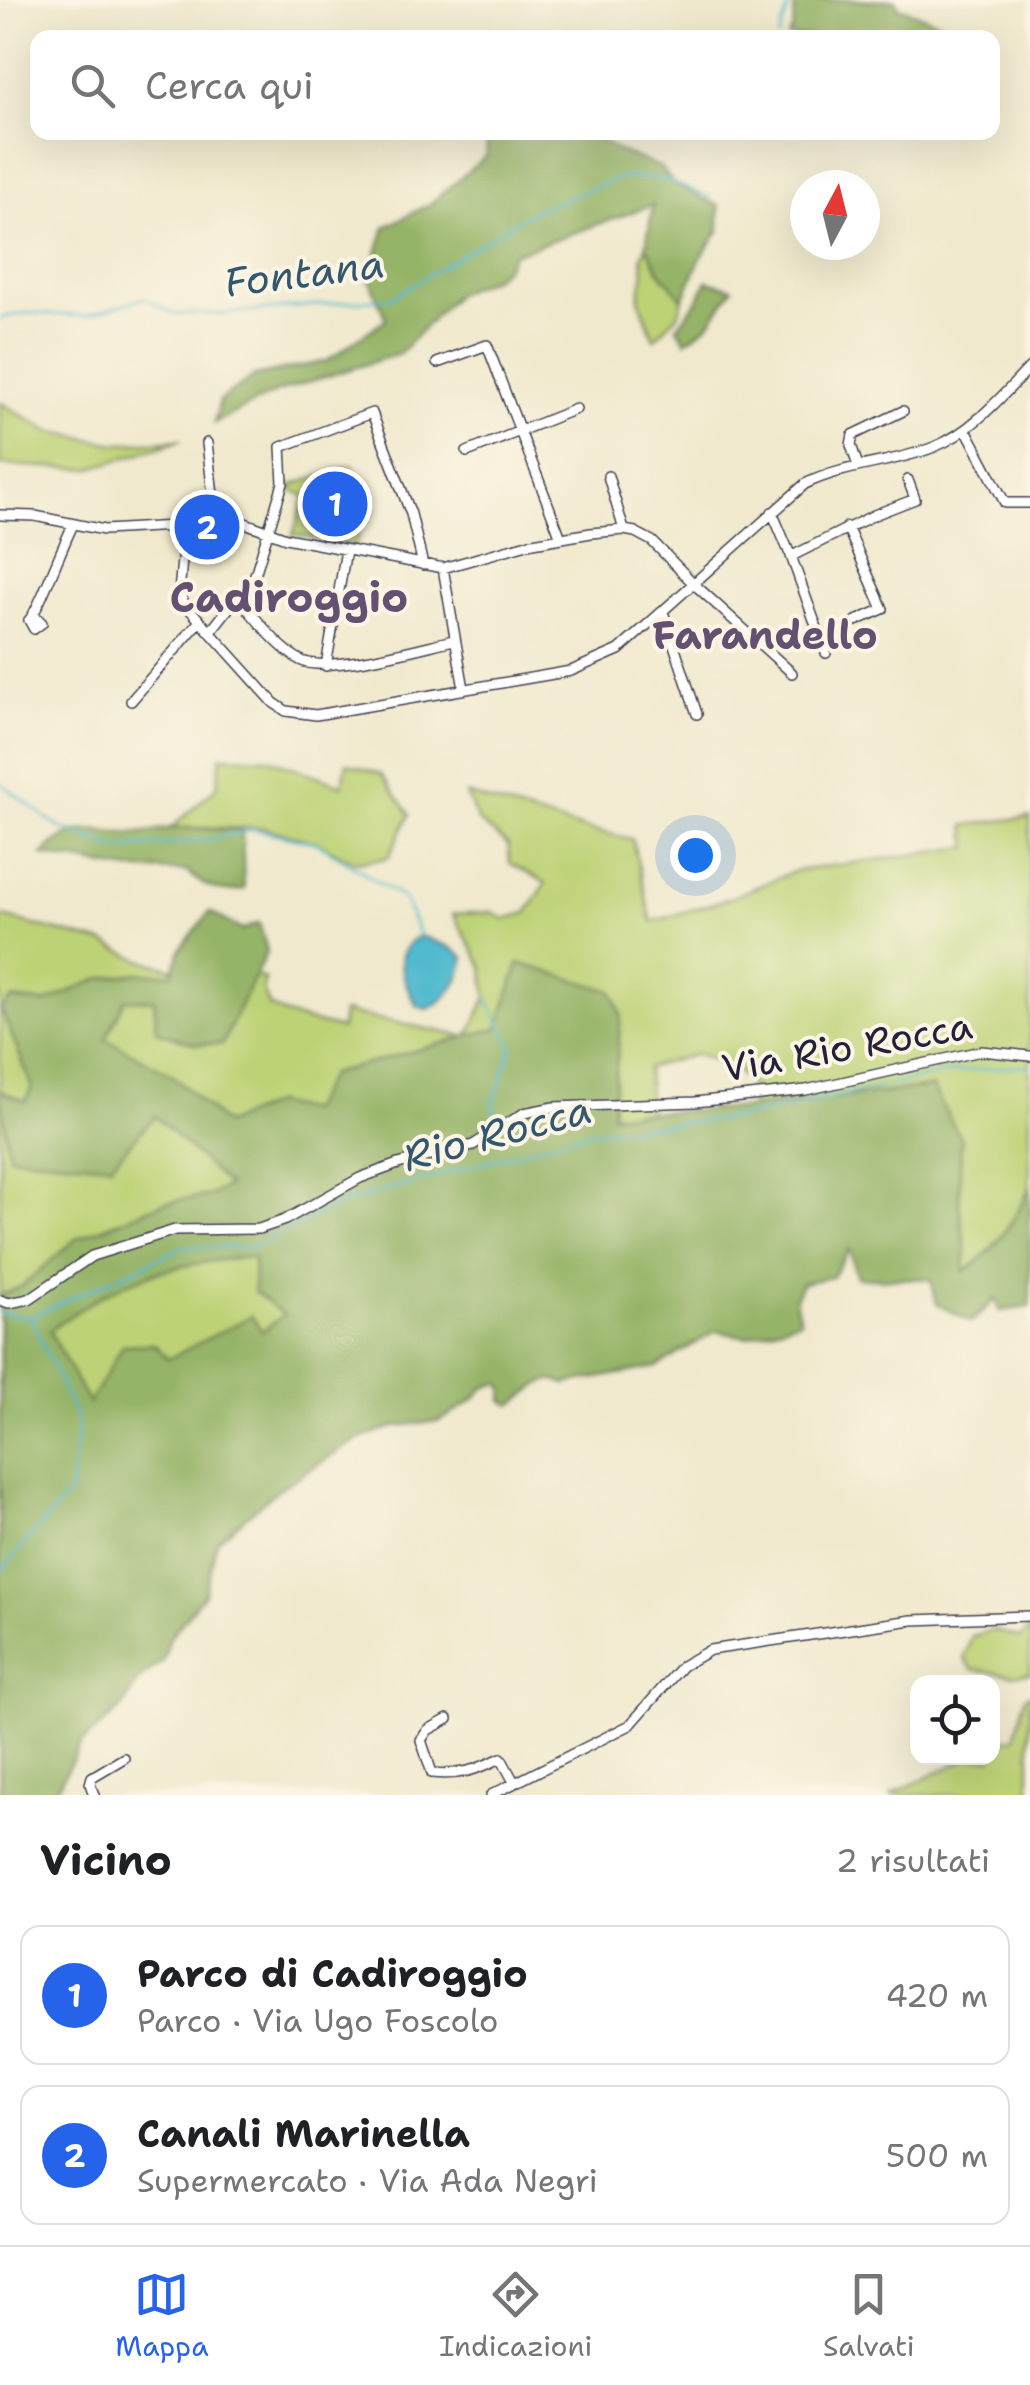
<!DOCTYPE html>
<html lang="it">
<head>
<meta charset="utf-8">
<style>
  :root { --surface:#fff; --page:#f6f6f6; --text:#202124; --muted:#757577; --line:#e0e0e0; --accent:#2563eb }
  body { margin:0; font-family:"Shantell Sans",sans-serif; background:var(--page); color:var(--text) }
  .controls { position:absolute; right:30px; bottom:30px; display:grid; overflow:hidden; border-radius:20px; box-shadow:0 10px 40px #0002 }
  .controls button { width:90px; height:90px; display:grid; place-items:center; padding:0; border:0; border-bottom:2px solid var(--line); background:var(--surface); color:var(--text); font:50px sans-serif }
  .compass { position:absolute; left:790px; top:170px; width:90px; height:90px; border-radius:50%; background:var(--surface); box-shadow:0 10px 40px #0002; rotate:7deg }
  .you { position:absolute; left:695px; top:855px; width:35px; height:35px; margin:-25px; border:8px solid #fff; border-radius:50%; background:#1a73e8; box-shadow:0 0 0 15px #1a73e833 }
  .badge { display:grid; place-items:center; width:65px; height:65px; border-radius:50%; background:var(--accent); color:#fff; font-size:32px; font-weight:700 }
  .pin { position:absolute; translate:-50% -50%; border:5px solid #fff; box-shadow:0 2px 10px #0006 }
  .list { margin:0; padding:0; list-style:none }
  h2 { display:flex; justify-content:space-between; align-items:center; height:130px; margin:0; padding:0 40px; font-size:42px }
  h2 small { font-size:32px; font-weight:400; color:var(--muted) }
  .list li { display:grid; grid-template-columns:65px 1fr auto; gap:30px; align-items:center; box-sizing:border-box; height:140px; margin:0 20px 20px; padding:0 20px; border:2px solid var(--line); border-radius:20px }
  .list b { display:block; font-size:38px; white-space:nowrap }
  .list p { margin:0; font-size:32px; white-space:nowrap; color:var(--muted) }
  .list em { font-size:32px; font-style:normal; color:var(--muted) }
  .icon { flex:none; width:55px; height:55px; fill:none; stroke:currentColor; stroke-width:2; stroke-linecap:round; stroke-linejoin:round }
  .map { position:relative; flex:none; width:1030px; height:1795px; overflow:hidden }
  .search { position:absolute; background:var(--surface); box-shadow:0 10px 40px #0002; left:30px; right:30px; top:30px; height:110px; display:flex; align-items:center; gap:25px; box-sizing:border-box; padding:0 35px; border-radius:20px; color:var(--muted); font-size:38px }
  .sheet { height:450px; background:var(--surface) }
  nav { display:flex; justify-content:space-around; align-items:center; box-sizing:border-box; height:140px; border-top:2px solid var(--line); background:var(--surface); font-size:28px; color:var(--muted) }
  nav a { display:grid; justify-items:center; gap:5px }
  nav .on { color:var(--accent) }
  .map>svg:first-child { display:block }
  .green { fill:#bdd276; stroke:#707a58; stroke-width:2.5 }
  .forest { fill:#96b467; stroke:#5c6b51; stroke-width:2.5; fill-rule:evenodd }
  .water { fill:#51bace; stroke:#3a6e84; stroke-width:2.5 }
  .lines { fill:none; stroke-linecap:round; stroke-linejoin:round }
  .stream { stroke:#51bace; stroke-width:2.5 }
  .street-casing { stroke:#414051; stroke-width:12 }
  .street { stroke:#fff; stroke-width:9 }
  .labels { text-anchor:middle; stroke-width:8; stroke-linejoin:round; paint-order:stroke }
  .street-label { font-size:38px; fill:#22223b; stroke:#fcf5e5 }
  .water-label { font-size:40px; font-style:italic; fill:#32576e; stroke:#fcf5e5 }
  .neighbourhood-label { font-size:40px; font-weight:bold; fill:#645070; stroke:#fcf5e5 }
  .quarter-label { font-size:42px; font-weight:bold; fill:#645070; stroke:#fcf5e5 }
</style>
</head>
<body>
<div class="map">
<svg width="1030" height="1795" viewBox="0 0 1030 1795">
  <rect width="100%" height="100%" fill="#fcf5e5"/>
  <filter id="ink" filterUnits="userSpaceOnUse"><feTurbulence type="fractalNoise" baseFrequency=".01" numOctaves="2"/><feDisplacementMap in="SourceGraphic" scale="20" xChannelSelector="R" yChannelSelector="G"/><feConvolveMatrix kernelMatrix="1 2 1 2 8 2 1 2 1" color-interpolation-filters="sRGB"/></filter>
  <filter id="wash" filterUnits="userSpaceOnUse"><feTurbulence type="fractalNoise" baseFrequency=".0048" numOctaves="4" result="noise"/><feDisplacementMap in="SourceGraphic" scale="40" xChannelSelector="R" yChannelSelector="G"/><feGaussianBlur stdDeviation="2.25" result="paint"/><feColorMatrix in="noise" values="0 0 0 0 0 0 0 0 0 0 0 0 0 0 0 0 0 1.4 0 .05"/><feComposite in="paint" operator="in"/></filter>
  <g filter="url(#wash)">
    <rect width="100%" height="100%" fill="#f0e9cd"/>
    <!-- green -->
    <path class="green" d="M646 246 660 272 683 299 678 315 654 339 639 299 644 272 642 257Z
      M0 402 49 431 115 444 182 440 89 469 0 465Z
      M352 465 371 513 361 518 356 546 293 534 306 496 289 489 290 486Z
      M221 756 267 758 342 785 347 763 381 774 410 814 388 858 354 862 318 843 264 828H171L217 787Z
      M466 794 569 825 632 839 652 922 730 898 795 871 969 847 965 825 1030 817V1186C1015 1221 995 1252 963 1273L966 1251 959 1204 961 1139 932 1087 752 1107 751 1086 734 1067 697 1054 647 1068 650 1112 611 1114 621 1015 498 1028 371 1063 382 1422 277 1490 217 1541 204 1594 170 1637 163 1661 138 1680 122 1708 82 1742 53 1795H0V916L104 943 141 960 181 971 254 975 265 979 263 989 269 1006 289 1016 341 1029 343 1012 468 1037 487 997 483 967 453 914 493 912 504 919 527 913 546 883 510 863 508 845 478 821Z
      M1030 1627V1673L1012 1675 972 1669 964 1658 972 1636 993 1630 1021 1638Z
      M1030 1694V1795H890L968 1758H992L993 1741 1015 1738 1025 1697Z"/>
    <!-- forest -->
    <path class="forest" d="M795 0H895L898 7 942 23 940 37H788L793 28Z
      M495 133H596L598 138 618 151 660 167 674 184 719 206V231L701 257 683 299 660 272 646 246 653 205 513 254 507 266 495 277 456 294 399 354 277 392 214 423 220 400 255 376 327 361 386 319 369 279 385 227 430 204 486 156 487 143Z
      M707 281 733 288 708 325 686 341 677 327 698 300Z
      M171 828 242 830 244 889C220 895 204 887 187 871L129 870 42 855C78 819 88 833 131 833 144 833 158 830 171 828Z
      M210 912 242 930 259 923 267 951C252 983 236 1012 223 1044H195L157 1031 154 1000 125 999 106 1039 172 1075 225 1124 275 1103 309 1111 330 1074 498 1028 519 963 612 991 621 1015 612 1114 744 1108 932 1087 961 1139 959 1204 966 1252 963 1272C996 1252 1015 1220 1030 1186V1307L999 1311 996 1299 971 1322 937 1304 931 1279 857 1278 849 1249 832 1277 802 1283 795 1299 800 1320 746 1337 716 1331 656 1367 565 1384C541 1372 530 1396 511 1405L503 1400 504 1388 499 1383 484 1388 473 1400 440 1421 395 1426 355 1441 277 1490 217 1541 204 1594 170 1637 163 1661 138 1680 122 1708 82 1742 53 1795H0V1296L21 1287 76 1239 163 1203 211 1195 228 1185 155 1116 111 1165 9 1156 0 1091 26 1101 32 1086 1 1009 11 999 45 1003 98 979 138 973 172 974 181 948ZM253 1257 254 1292 284 1315 262 1331 251 1316 168 1359 154 1344 123 1345 89 1404 50 1331C116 1278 169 1263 253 1257Z"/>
    <!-- water -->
    <path class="water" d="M420 936 450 947 464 957C463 979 448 999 428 1009L417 1006C404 982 388 951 420 936Z"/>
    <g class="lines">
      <!-- stream -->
      <path class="stream" d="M778 38 791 0
        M0 318 26 313 85 316 145 298 174 314H221L391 298 533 211 622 177 660 178 710 197
        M0 783 59 827 119 849 207 840 254 829 318 843 404 899 420 936
        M487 998 512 1047 493 1104 495 1121
        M0 1313 30 1317 183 1247H254L341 1204 592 1131 736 1118 947 1073 1022 1065 1030 1068
        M31 1319 78 1421
        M0 1572 70 1492 78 1426"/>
    </g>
  </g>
  <g filter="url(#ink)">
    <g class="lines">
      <!-- street casing -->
      <g class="street-casing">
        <path id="street" d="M437 363 487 345 561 538
          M966 429 1005 503H1030
          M207 443 215 512
          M467 452 576 409
          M858 466 851 445 853 435 903 411
          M608 476 624 530
          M772 512 789 552 794 555 874 515 915 499 908 480
          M0 515 35 516 104 530 174 526 184 538 179 592 184 603 274 703 286 711 316 715 571 671 619 650 805 484C846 464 892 464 934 447 972 432 1002 396 1030 367
          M174 526 190 514 215 512 286 538 443 568 527 544 591 533 624 530 635 532 652 541 694 584 792 673
          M847 527 883 609 856 621
          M791 556 826 653
          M443 568 464 689
          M239 599C257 619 276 646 300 660 326 675 421 647 454 640
          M663 612 697 714
          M35 616 42 623 34 629 29 620C37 614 63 544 73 525
          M210 632 255 575 283 483 281 447 372 413 411 514 423 565
          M326 666 346 550
          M131 701 200 621
          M0 1300 9 1303 29 1299 92 1256 175 1230 259 1229 285 1220 360 1178 398 1164 473 1145 524 1113 554 1107 695 1102 806 1090 981 1051 1030 1056
          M448 1719 428 1730 421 1740 432 1773C460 1776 476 1770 501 1758L514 1782
          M94 1795 90 1784 92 1777 124 1758
          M491 1795 630 1725 682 1666 710 1650 912 1620 1030 1616"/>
      </g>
      <!-- street -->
      <use href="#street" class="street"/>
    </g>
  </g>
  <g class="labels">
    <!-- street labels -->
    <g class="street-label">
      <text transform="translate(847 1047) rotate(-10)" y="13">Via Rio Rocca</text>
    </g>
    <!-- water labels -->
    <g class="water-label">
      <text transform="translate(304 273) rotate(-7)" y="14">Fontana</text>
      <text transform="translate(497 1133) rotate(-15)" y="14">Rio Rocca</text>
    </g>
    <!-- neighbourhood labels -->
    <g class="neighbourhood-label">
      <text x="765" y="649">Farandello</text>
    </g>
    <!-- quarter labels -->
    <g class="quarter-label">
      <text x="289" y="612">Cadiroggio</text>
    </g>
  </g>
</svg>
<div class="controls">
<button><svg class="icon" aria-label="locate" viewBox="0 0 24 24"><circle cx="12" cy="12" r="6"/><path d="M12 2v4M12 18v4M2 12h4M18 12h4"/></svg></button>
</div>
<svg class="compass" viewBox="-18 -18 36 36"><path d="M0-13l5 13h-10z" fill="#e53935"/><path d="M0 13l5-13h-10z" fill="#757577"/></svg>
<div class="you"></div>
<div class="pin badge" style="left:335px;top:504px">1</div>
<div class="pin badge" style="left:207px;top:527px">2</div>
<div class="search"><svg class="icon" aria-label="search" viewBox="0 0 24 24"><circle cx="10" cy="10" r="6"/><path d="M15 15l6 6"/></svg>Cerca qui</div>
</div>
<section class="sheet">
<h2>Vicino<small>2 risultati</small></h2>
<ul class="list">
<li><span class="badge">1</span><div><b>Parco di Cadiroggio</b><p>Parco · Via Ugo Foscolo</p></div><em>420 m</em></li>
<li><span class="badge">2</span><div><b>Canali Marinella</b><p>Supermercato · Via Ada Negri</p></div><em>500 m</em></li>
</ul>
</section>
<nav>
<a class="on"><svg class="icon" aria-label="map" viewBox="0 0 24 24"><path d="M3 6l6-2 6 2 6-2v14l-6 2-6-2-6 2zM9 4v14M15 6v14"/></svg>Mappa</a>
<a><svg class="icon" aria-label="directions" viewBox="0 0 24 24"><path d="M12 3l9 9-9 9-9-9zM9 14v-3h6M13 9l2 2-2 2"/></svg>Indicazioni</a>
<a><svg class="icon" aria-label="saved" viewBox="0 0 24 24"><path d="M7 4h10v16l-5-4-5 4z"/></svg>Salvati</a>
</nav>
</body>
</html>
